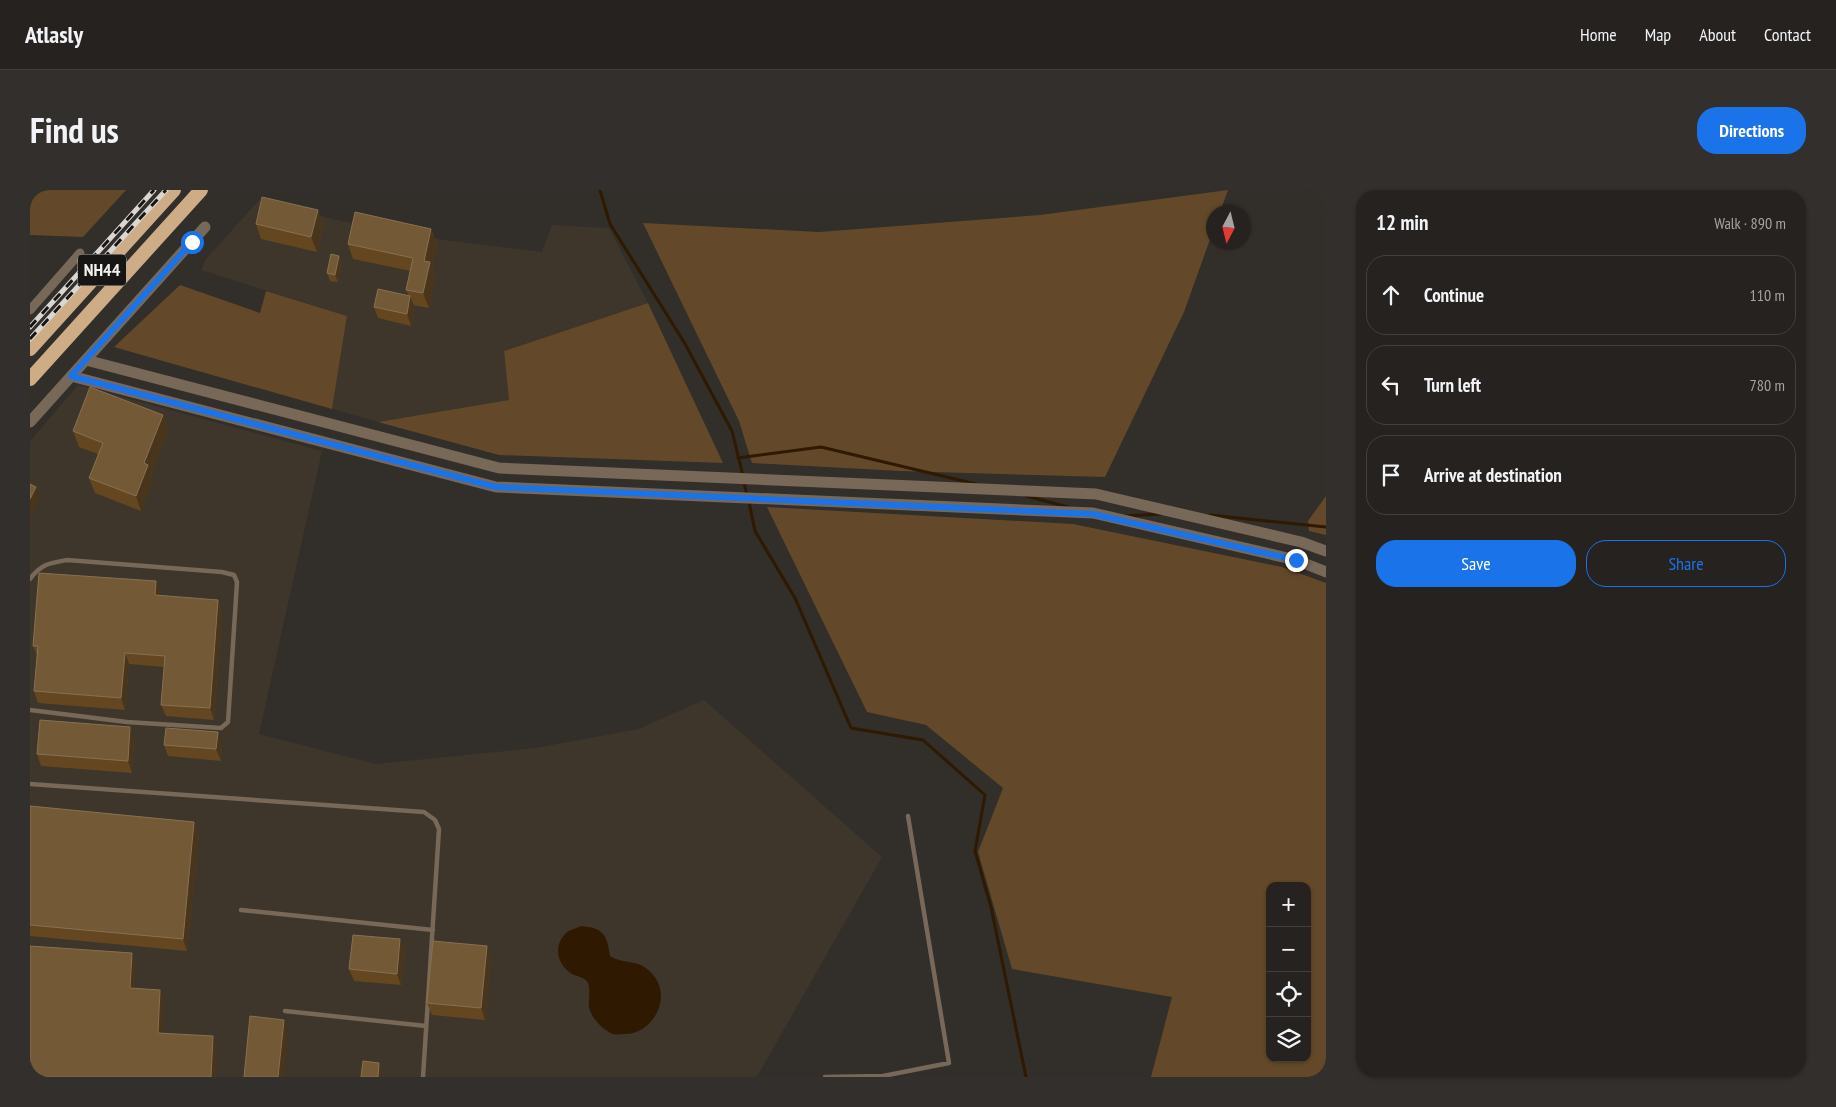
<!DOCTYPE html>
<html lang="en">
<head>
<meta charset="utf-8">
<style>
  :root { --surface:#26221f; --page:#322f2c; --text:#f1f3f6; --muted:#a4a4a4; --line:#423f3d; --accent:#1a73e8 }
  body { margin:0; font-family:"PT Sans Narrow",sans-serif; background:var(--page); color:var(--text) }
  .controls { position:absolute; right:15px; bottom:15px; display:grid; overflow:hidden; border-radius:10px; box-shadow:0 1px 4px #0004 }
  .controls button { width:45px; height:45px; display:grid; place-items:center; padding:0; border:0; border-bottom:1px solid var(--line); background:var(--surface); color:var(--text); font:25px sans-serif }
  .compass { position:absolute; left:1176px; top:15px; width:45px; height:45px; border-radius:50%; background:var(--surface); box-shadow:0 1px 4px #0004; rotate:187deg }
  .stop { position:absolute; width:15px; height:15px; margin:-11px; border:4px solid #1a73e8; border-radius:50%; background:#fff }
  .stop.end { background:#1a73e8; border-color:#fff; box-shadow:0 1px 5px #0008 }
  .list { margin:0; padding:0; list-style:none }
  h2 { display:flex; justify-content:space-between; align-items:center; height:65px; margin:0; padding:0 20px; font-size:21px }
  h2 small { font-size:16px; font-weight:400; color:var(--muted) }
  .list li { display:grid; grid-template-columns:32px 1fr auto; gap:15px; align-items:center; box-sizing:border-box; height:80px; margin:0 10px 10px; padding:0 10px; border:1px solid var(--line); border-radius:20px }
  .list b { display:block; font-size:19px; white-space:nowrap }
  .list em { font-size:16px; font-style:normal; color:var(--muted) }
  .actions { display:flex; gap:10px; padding:15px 20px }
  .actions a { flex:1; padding:11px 0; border:1px solid var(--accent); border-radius:20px; text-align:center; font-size:18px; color:var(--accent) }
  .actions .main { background:var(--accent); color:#fff }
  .icon { flex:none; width:28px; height:28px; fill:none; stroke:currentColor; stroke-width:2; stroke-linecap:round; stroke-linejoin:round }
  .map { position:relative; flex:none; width:1296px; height:887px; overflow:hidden; border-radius:20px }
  header { display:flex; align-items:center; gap:30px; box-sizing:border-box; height:70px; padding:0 25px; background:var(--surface); border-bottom:1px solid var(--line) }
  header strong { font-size:24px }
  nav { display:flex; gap:28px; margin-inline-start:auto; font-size:18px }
  .intro { display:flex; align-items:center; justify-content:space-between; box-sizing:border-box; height:120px; padding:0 30px }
  h1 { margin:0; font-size:35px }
  .button { padding:12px 22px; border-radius:20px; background:var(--accent); color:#fff; font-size:18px; font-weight:700 }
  main { display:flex; gap:30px; padding:0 30px }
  aside { flex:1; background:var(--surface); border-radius:20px; box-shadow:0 1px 4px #0004 }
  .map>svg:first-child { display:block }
  .built { fill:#3e352b }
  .green { fill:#634929; fill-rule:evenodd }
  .water { fill:#2f1900 }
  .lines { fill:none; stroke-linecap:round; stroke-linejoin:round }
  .stream { stroke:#2f1900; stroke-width:3 }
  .service { stroke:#776858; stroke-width:4.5 }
  .minor { stroke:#776858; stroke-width:9 }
  .tertiary { stroke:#776858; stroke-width:11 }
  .trunk { stroke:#ceac86; stroke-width:14 }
  .rail-casing { stroke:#d9d6d3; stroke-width:5 }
  .rail { stroke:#181614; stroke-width:3; stroke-dasharray:9; stroke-linecap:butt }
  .wall { fill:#644720 }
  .shaded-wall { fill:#49351b }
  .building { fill:#735936; stroke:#877153 }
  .route { stroke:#1a73e8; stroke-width:6 }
  .labels { text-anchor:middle; stroke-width:4; stroke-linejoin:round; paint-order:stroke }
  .shield { fill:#181614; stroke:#b1afac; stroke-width:1 }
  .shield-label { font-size:18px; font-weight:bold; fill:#f3f0ed }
</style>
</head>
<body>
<header>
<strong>Atlasly</strong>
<nav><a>Home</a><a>Map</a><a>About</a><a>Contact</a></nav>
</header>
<div class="intro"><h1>Find us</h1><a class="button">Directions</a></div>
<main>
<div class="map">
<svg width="1296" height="887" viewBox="0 0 1296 887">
  <rect width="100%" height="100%" fill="#322e29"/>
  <!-- built -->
  <path class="built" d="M229 10 311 31 414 50 512 62 522 35 579 38 618 113 474 161 479 210 348 232 302 219 317 126 171 80 176 69Z
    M48 195 292 261 229 544 346 574 505 558 608 539 674 510 852 667 727 887H0V251Z"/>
  <!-- green -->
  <path class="green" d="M0 0H96L53 47 0 45Z
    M1198 0 1190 22H1184L1183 41 1154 122 1075 287 870 281 722 273 709 231 613 33 789 42 1010 25Z
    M150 95 230 123 236 101 317 126 302 219 84 157Z
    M618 113 693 273 469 265 348 232 479 210 474 161Z
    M1296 306V345L1279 341 1278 331Z
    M737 317 1043 334 1252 377 1296 393V887H1121L1142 807 982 779 948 662 973 598 896 535 837 522ZM1240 696H1277V868H1240Z"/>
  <!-- water -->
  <path class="water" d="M551 736C574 738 577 745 580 766 597 776 609 767 624 786 642 809 622 844 595 844 591 844 587 845 583 844 573 840 560 827 559 816 558 809 561 801 558 793 555 787 548 787 542 784 526 774 523 755 537 742 540 740 547 738 551 736Z"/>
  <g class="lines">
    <!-- stream -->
    <path class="stream" d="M570 0 580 34 654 152 702 241 713 286
      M708 268 791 257 946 294
      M714 292 717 306
      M996 306 1038 317
      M719 312 725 341 765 408 821 538 893 550 955 605 945 661 961 717 996 887
      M1180 325 1296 337
      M1095 326 1131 324"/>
    <!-- service -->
    <path class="service" d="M0 389C11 374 20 373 37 370L192 382 204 385 207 392 198 532 191 538 97 532 0 520
      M0 594 394 622 405 630 409 639 393 887
      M211 720 403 740
      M255 821 396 836
      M795 887 853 886 919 873 878 626"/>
    <!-- minor -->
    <path class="minor" d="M0 120 50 63"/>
    <!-- tertiary -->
    <path class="tertiary" d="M56 170 469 278 1066 304 1271 352 1296 361
      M41 186 466 297 1063 323 1266 370 1296 382
      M0 232 175 37"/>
    <!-- trunk -->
    <path class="trunk" d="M0 159 144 0
      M0 189 171 0"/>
    <!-- rail casing -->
    <g class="rail-casing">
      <path id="rail" d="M0 137 124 0
        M0 149 136 0"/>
    </g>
    <!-- rail -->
    <use href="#rail" class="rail"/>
  </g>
  <!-- wall -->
  <path class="wall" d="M288 20 293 35 287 62 231 49 226 34Z
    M401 39 407 53 402 76 405 87 399 118 383 115 385 118 381 136 348 128 344 117 379 106 376 100 381 81 323 69 318 54Z
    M309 66 311 73 308 92 300 91 297 83Z
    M133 225 138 240 121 284 123 290 111 321 65 303 59 288 68 264 49 257 43 241Z
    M126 391 130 403V406L188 410 192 422 184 530 136 526 131 515 134 477 99 474 95 520 8 513 4 501 7 465 3 456Z
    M104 548 102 583 11 576 7 564Z
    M192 554 191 571 138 566 134 555Z
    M0 616 164 632 169 643 157 761 0 746Z
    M370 749 375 761 371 795 324 791 319 779Z
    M457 756 461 768 455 830 402 825 397 813Z"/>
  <!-- shaded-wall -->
  <path class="shaded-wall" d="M288 20 293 35 287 62 281 47Z
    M401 39 407 53 402 76 405 87 399 118 393 103 394 71Z
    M309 66 311 73 308 92 305 85Z
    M380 106 385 118 381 136 377 124Z
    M133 225 138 240 121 284 123 290 111 321 106 306 114 273Z
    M6 297 10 308 0 330V309Z
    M126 391 130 403 129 417 125 405Z
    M188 410 192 422 184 530 180 518Z
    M95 463 99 474 95 520 91 508Z
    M100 537 104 548 102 583 98 571Z
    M188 542 192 554 191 571 186 559Z
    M164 632 169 643 157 761 153 749Z
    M370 749 375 761 371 795 367 784Z
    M457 756 461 768 455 830 451 818Z
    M102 763 106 774 104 809 100 798Z
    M130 800 134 811 132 854 128 843Z
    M254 830 258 841 254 887H248Z
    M183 846 187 858 186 887H181Z
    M349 873 352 880 351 887H348Z"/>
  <!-- building -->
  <path class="building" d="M232 7 288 20 281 47 226 34Z
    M325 22 401 39 394 71 400 72 393 103 376 100 383 68 318 54Z
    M301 64 309 66 305 85 297 83Z
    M348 99 380 106 377 124 344 117Z
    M60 197 133 225 114 273 118 275 106 306 59 288 73 253 43 241Z
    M0 294 6 297 0 309Z
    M9 383 126 391 125 405 188 410 180 518 131 515 135 466 95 463 91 508 4 501 8 456H3Z
    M10 530 100 537 98 571 7 564Z
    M136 538 188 542 186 559 134 555Z
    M0 616 164 632 153 749 0 735Z
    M323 745 370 749 367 784 319 779Z
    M403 751 457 756 451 818 397 813Z
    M0 756 102 763 100 798 130 800 128 843 183 846 181 887H0Z
    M220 826 254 830 248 887H214Z
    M333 871 349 873 348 887H331Z"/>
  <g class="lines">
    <!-- route -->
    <path class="route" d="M162 52 41 186 466 297 1063 324 1266 370"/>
  </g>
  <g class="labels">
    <!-- shield labels -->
    <rect class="shield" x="48" y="64.5" width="48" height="31" rx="4"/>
    <g class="shield-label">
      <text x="72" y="86">NH44</text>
    </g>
  </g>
</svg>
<div class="controls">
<button>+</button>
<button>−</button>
<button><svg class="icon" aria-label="locate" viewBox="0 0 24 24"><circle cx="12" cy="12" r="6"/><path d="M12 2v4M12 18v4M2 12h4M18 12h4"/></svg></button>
<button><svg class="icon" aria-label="layers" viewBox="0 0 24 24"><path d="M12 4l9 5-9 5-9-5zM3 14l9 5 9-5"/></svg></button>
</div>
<svg class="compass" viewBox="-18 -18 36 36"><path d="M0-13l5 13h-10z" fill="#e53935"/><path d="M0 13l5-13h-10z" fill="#a4a4a4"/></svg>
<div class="stop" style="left:162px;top:52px"></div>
<div class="stop end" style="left:1266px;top:370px"></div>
</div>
<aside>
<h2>12 min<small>Walk · 890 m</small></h2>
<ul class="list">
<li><svg class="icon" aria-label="ahead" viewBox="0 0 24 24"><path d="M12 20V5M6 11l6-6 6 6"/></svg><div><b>Continue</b></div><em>110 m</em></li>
<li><svg class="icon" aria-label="left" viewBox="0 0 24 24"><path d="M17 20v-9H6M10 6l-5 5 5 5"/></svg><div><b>Turn left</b></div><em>780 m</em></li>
<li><svg class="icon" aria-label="arrive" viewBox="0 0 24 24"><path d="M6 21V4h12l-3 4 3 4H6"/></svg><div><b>Arrive at destination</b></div></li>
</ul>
<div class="actions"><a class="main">Save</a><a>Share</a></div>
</aside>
</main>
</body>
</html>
